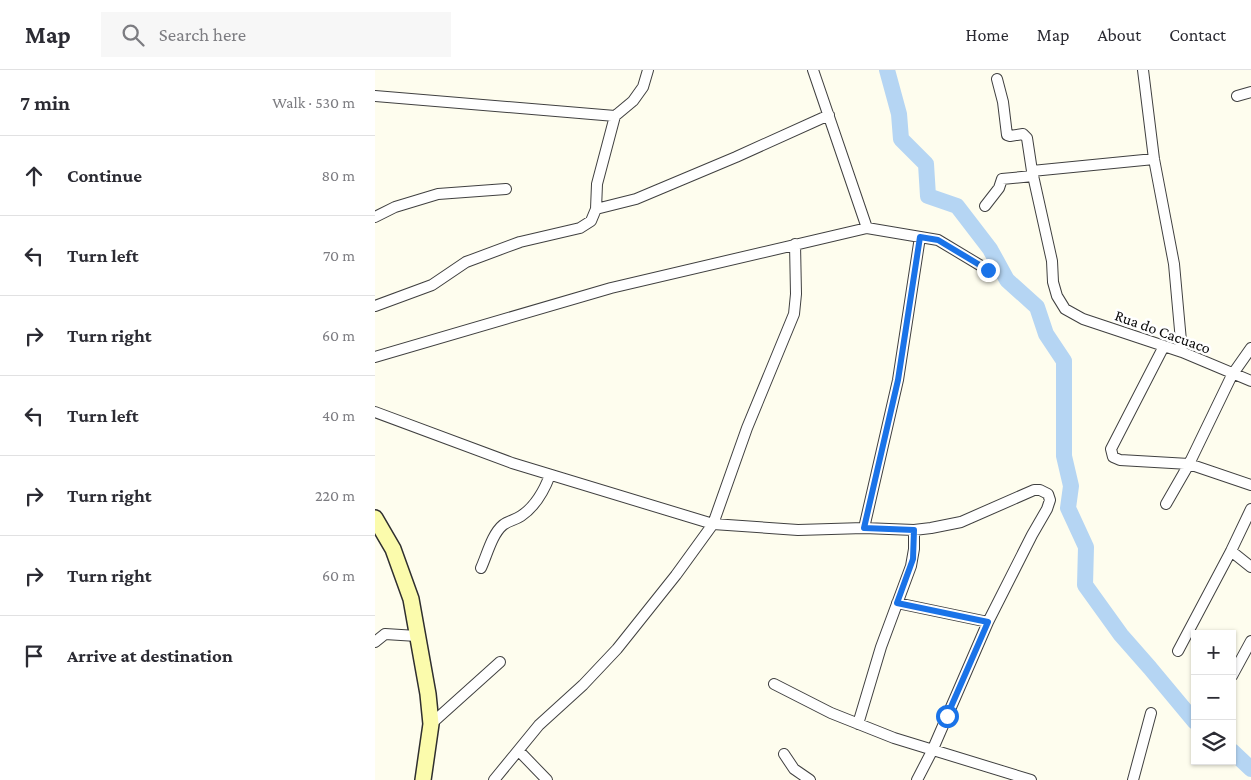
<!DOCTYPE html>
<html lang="en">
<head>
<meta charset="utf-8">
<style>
  :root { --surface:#fff; --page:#f7f7f7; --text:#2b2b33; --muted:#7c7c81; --line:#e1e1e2 }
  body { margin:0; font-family:"Crimson Pro",serif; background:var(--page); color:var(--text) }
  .controls { position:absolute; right:15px; bottom:15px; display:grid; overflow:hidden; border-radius:0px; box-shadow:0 1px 4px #0004 }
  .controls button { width:45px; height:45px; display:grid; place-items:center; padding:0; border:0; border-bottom:1px solid var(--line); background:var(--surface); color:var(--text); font:25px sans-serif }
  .stop { position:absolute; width:15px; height:15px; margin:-11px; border:4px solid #1a73e8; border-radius:50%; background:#fff }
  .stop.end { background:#1a73e8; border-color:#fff; box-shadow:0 1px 5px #0008 }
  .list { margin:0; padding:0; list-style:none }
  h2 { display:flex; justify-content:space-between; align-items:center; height:65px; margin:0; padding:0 20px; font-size:21px }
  h2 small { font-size:16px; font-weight:400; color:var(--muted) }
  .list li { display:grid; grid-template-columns:32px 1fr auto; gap:15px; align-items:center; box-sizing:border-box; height:80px; padding:0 20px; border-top:1px solid var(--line) }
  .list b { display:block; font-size:19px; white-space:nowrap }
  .list em { font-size:16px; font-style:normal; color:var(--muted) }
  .icon { flex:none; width:28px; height:28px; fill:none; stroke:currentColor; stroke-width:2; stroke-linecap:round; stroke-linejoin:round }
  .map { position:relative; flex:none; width:876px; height:710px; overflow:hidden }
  header { display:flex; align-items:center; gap:30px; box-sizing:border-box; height:70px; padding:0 25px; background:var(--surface); border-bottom:1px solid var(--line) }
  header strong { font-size:24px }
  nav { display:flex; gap:28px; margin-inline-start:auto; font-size:18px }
  .search { width:350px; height:45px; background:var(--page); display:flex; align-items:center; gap:12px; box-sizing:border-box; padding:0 18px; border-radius:0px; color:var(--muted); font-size:19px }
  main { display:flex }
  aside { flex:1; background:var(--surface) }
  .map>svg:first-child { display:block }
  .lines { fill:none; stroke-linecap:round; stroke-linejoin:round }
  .river { stroke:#b5d5f3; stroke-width:16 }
  .street-casing { stroke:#404040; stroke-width:12 }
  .secondary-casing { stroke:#2f2f2f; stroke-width:18 }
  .street { stroke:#fff; stroke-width:10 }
  .secondary { stroke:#fbfbac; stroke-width:15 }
  .route { stroke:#1a73e8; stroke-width:6 }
  .labels { text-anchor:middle; stroke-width:5; stroke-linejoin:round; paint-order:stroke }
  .street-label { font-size:16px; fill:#0d0d0d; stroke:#fff }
</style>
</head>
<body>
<header>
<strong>Map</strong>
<div class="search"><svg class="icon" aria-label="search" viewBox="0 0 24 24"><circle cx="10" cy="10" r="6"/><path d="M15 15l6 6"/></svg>Search here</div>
<nav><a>Home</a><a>Map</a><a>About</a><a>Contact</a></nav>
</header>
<main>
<aside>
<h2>7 min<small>Walk · 530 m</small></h2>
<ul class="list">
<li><svg class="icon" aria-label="ahead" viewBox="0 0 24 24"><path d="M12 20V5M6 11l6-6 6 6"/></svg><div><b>Continue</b></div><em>80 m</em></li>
<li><svg class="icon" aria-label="left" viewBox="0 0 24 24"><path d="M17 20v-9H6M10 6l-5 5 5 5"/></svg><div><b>Turn left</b></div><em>70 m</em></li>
<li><svg class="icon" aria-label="right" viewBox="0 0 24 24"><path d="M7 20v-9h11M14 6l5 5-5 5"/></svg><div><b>Turn right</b></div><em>60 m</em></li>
<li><svg class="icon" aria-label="left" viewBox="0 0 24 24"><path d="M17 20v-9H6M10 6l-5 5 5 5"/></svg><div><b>Turn left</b></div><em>40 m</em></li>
<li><svg class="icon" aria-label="right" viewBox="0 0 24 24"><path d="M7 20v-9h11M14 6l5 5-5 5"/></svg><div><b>Turn right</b></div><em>220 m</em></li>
<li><svg class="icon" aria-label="right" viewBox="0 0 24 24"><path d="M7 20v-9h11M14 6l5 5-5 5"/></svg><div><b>Turn right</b></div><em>60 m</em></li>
<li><svg class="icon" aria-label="arrive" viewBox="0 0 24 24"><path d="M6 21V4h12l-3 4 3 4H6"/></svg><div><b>Arrive at destination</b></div></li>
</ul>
</aside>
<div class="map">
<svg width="876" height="710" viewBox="0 0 876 710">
  <rect width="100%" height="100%" fill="#fefdee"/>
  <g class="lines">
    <!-- river -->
    <path class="river" d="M512 0 524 44 526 69 551 94 553 126 582 136 615 179 632 210 662 237 671 264 689 291V386L696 416 693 438 711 477 710 515 746 565 775 598 820 652
      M857 681 876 699"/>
    <!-- street casing -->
    <g class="street-casing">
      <path id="street" d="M438 0 492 158
        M768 0 779 89 799 194 807 282
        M622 9 628 32 632 65 635 66 648 64 652 68 657 101 677 191 678 212 682 226 690 239 708 249 807 282 876 311
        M0 26 240 46
        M862 26 876 22
        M657 101 779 89
        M610 136 624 118 627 109 658 106
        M221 139 261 129 361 87 454 45
        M0 147 20 137 63 124 131 119
        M0 236 57 215 91 192 145 172 205 158 216 151 221 139 222 114 240 46 258 31 268 17 273 0
        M789 276 736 379 738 387 745 390 814 394 876 415
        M0 287 236 218 492 158 563 170 613 200
        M0 342 137 393 338 454 423 460 489 458 539 460 556 458 586 452 659 420H665L673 424 675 430 672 439 657 465 613 552 557 681 542 710
        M791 434 814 394 857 305 876 278
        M489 458 523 310 545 167
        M856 481 876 497
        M106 498C112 485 117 464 128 455 133 451 140 450 146 446 161 436 169 421 175 405
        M522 533 613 552
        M0 572 10 564 42 566
        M803 581 856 481 876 439
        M857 606 876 571
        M399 614 456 643 519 668 656 710
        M56 654 125 592
        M483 654 506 577 536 496 539 479V460
        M144 681 172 710
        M409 684 419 699 435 710
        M119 710 164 655 208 615 242 579 301 505 338 454 372 358 419 244 421 224 420 174
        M758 710 776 643"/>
    </g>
    <!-- secondary casing -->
    <g class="secondary-casing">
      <path id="secondary" d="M0 448 18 479 36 529 53 624 56 654 48 710"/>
    </g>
    <!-- street -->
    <use href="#street" class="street"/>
    <!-- secondary -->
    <use href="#secondary" class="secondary"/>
  </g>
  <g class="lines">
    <!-- route -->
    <path class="route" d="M572 646 613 552 522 533 538 489 539 460 489 458 523 310 545 167 563 170 613 200"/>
  </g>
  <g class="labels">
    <!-- street labels -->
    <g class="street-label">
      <text transform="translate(788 261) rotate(20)" y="6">Rua do Cacuaco</text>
    </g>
  </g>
</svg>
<div class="controls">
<button>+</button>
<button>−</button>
<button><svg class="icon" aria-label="layers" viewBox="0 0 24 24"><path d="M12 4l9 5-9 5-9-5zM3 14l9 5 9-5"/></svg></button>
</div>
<div class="stop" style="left:572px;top:646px"></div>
<div class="stop end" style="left:613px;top:200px"></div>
</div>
</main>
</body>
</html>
